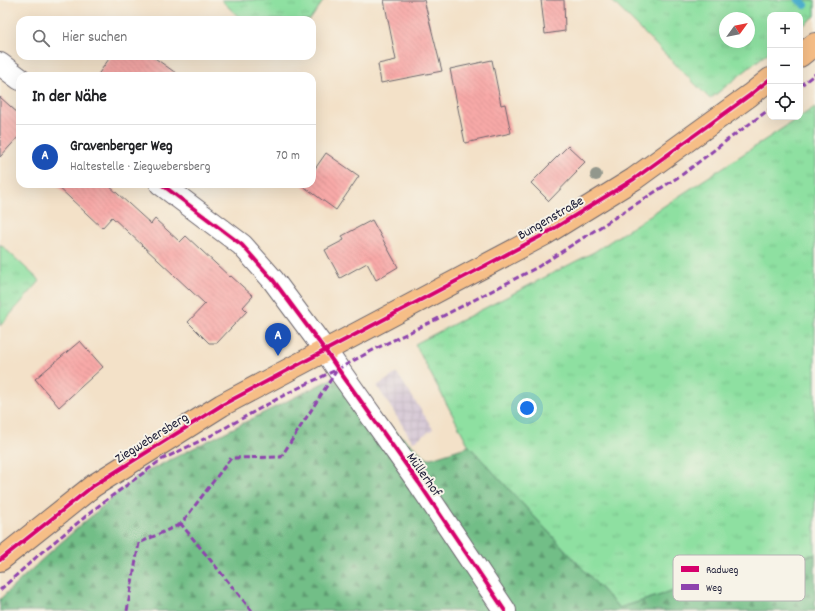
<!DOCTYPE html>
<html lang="de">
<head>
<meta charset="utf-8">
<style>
  :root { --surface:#fff; --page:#f2f2f2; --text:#202124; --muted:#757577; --line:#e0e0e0; --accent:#0b8043 }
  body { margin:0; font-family:Dekko,sans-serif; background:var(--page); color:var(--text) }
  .controls { position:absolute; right:12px; top:12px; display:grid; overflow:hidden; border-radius:8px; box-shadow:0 4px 16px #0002 }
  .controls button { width:36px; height:36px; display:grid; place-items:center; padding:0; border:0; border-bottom:1px solid var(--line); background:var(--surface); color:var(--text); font:20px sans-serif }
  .compass { position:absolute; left:719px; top:12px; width:36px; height:36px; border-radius:50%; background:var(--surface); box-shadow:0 4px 16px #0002; rotate:57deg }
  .you { position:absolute; left:527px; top:408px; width:14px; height:14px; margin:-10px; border:3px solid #fff; border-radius:50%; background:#1a73e8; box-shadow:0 0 0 6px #1a73e833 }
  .badge { display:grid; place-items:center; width:26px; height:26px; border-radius:50%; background:var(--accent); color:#fff; font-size:13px; font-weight:700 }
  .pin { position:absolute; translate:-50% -33px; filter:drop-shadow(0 1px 2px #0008) }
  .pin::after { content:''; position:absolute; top:21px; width:14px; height:12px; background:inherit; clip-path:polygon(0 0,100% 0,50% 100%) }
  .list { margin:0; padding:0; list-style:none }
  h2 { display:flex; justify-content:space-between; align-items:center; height:52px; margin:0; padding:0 16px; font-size:17px }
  h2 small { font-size:13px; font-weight:400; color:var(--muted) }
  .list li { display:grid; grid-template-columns:26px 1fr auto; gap:12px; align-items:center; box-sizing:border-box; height:64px; padding:0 16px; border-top:1px solid var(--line) }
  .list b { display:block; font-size:15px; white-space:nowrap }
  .list p { margin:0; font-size:13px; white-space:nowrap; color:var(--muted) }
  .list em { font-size:13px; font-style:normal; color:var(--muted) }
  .icon { flex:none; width:22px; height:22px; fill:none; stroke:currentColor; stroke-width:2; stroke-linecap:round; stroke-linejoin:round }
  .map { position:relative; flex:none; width:815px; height:611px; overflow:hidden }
  .search { position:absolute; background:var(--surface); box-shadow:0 4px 16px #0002; left:16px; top:16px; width:300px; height:44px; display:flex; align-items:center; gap:10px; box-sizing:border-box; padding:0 14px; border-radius:12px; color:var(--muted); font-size:15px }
  .panel { position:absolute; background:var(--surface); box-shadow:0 4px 16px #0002; left:16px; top:72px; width:300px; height:116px; border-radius:12px }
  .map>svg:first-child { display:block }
  .industrial { fill:url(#industrial-grid) }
  .grass { fill:url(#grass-tufts); stroke:#58816e; fill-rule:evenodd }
  .forest { fill:url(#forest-firs); stroke:#4a7061 }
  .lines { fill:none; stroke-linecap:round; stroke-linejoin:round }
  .stream { stroke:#4daecc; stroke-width:8 }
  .building { fill:url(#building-back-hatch) }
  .minor-casing { stroke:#6b656c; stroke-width:24 }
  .major-casing { stroke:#6b656c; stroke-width:24 }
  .minor { stroke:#fff; stroke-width:22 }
  .major { stroke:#f6be87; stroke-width:22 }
  .quiet { stroke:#8e44ad; stroke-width:3; stroke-dasharray:6 3; stroke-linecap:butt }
  .cycleway-casing { stroke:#f7f3e8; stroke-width:6 }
  .cycleway { stroke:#d6006c; stroke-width:4 }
  .tree { fill:#92978c }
  .labels { text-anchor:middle; stroke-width:4; stroke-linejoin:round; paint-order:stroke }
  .street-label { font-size:14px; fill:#22223b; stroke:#f7f3e8 }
  .key { fill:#f7f3e8; stroke:#b7b4b4; stroke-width:1 }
  .key-label { font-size:11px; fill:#22223b }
</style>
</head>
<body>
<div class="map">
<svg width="815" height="611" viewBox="0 0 815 611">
  <defs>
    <pattern id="industrial-grid" width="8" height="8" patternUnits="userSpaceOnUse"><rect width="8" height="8" fill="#cebed1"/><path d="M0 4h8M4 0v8" fill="none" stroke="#b1a3b4"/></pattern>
    <pattern id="grass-tufts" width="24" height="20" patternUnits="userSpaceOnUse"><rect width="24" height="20" fill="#8ee0a1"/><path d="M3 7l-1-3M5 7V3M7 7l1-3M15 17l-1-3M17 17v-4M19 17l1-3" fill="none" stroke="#7ac08c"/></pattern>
    <pattern id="forest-firs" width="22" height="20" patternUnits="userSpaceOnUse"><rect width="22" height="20" fill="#72be87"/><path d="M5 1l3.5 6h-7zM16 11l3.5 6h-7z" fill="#5d9a70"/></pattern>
    <pattern id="building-back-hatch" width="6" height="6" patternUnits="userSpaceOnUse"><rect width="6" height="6" fill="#f8a9a7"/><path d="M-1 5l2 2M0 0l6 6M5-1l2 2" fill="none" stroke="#d49191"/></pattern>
  </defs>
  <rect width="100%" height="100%" fill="#f7f3e8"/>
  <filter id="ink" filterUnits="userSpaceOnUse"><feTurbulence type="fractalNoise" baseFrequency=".025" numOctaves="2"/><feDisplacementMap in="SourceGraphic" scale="8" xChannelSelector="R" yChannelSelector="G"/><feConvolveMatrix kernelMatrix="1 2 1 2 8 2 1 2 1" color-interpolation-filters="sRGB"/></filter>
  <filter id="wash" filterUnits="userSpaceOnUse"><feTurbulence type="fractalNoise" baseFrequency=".012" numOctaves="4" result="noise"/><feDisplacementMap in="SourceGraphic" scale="16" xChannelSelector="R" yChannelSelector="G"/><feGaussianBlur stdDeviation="0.9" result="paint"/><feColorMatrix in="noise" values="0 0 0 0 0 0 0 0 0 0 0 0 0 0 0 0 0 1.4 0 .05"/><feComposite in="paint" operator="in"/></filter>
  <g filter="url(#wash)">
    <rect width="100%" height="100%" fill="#f3e1c8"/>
    <!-- industrial -->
    <path class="industrial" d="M397 373 433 429 413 442 377 386Z"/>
    <!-- grass -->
    <path class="grass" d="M221 0H324L310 20H242Z
      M611 0H815V16L800 28V15H770V51L710 99ZM725 18H749V42H725Z
      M815 107V555L781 558 619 608 469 446 415 344 594 252Z
      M0 244 40 281 0 326Z"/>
    <!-- forest -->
    <path class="forest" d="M333 378 428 459 469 446 619 608 781 558 815 555V611H0V599L49 553 136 477Z"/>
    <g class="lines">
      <!-- stream -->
      <path class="stream" d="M799 0 805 5"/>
    </g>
    <g id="blocks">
      <!-- building -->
      <path class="building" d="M384 0H424L442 71 381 83 378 64 396 60Z
        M541 0H564L565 31 545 34Z
        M111 56H152L180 76H97Z
        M492 60 501 105 505 104 511 133 465 143 450 69Z
        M0 97 20 115V135L0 157Z
        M568 146 585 162 576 171 577 172 549 201 531 183Z
        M326 153 359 176 336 210 303 186 304 184H312V173Z
        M55 184H107L151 224 155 219 180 242 186 236 230 277 231 276 253 296 243 307 247 311 217 343H209L188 322 205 304 112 217 102 228Z
        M372 220 398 267 376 280 367 263 340 278 325 250 344 240 342 236Z
        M80 341 103 367 59 407 35 379Z"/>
    </g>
  </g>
  <g filter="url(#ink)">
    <use href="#blocks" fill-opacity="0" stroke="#6b656c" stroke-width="1"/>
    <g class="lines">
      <!-- minor casing -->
      <g class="minor-casing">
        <path id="minor" d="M0 64 20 79
          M161 184 242 245 273 280 325 350 338 369 419 483 505 611"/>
      </g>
      <!-- major casing -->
      <g class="major-casing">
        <path id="major" d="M800 56 815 44
          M0 560 93 486 222 405 545 234 634 179 750 95 770 79"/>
      </g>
      <!-- minor -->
      <use href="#minor" class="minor"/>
      <!-- major -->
      <use href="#major" class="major"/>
      <!-- quiet -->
      <path class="quiet" d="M800 86 815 74
        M0 590 43 551 101 504 161 460 212 435 288 393 338 369 375 349 439 318 536 268 683 174 726 141 770 109
        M127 611 139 543 181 524
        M252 611 181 524 231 458 281 457 337 370"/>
      <!-- cycleway casing -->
      <g class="cycleway-casing">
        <path id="cycleway" d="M161 184 242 245 273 280 325 350 338 369 419 483 505 611
          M0 560 93 486 222 405 545 234 634 179 750 95 770 79"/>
      </g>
      <!-- cycleway -->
      <use href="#cycleway" class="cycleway"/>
    </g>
    <!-- trees -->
    <circle class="tree" cx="596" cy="175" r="6"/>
  </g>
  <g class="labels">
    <!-- street labels -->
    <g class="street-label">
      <text transform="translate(550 217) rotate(-30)" y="5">Bungenstraße</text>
      <text transform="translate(151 437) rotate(-32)" y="5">Ziegwebersberg</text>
      <text transform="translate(425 474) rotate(55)" y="5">Müllerhof</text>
    </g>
  </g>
  <!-- legend -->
  <rect x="673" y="555" width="132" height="46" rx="6" class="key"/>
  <rect x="681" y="566" width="18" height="6" fill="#d6006c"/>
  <rect x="681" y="584" width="18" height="6" fill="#8e44ad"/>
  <g class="key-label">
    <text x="706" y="573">Radweg</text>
    <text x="706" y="591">Weg</text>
  </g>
</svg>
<div class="controls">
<button>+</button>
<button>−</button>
<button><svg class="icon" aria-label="locate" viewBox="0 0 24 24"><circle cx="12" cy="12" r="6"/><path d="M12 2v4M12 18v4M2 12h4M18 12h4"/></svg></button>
</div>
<svg class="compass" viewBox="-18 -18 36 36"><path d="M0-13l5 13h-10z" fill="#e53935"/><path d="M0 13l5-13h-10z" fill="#757577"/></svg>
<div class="you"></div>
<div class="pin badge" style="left:278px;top:356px;background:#1a4fb4">A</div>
<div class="search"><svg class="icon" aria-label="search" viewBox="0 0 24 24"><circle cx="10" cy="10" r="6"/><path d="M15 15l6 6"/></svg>Hier suchen</div>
<section class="panel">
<h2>In der Nähe<small></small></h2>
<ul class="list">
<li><span class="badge" style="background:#1a4fb4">A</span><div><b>Gravenberger Weg</b><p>Haltestelle · Ziegwebersberg</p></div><em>70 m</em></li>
</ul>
</section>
</div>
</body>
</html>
